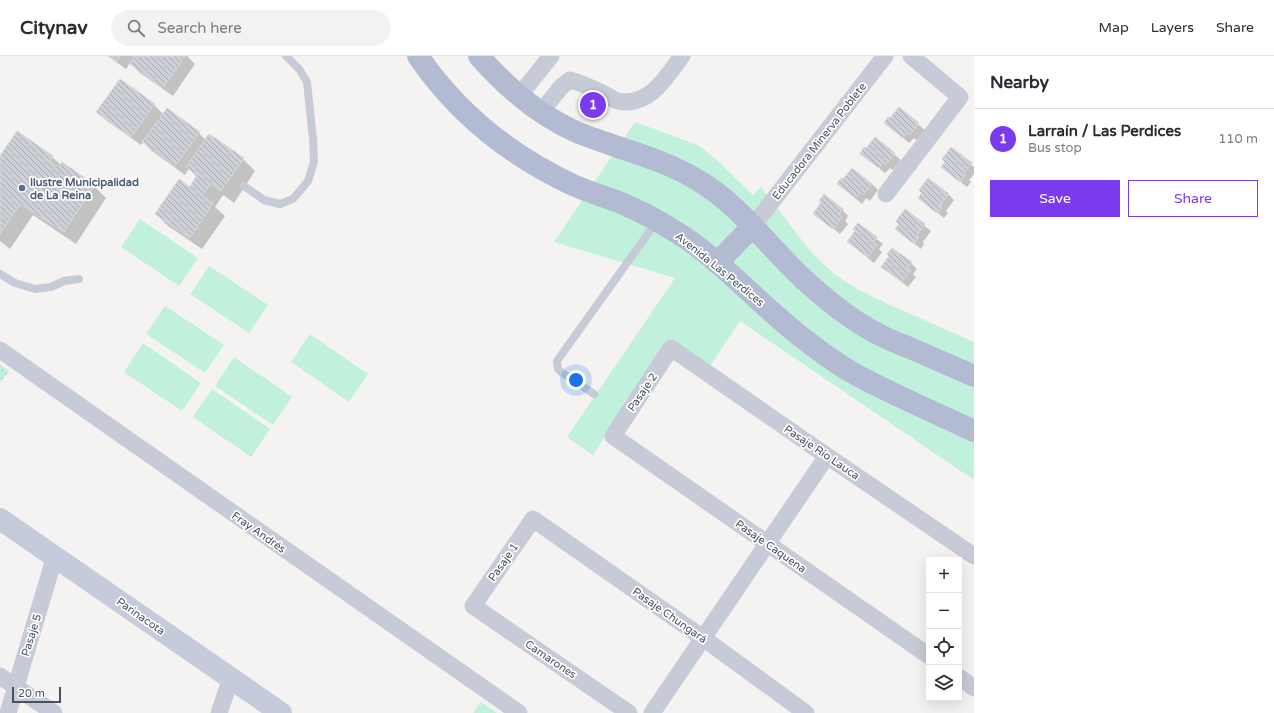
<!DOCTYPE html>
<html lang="en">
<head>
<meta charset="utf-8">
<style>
  :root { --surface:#fff; --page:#f2f2f3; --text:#2b2b33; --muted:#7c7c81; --line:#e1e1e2; --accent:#7c3aed }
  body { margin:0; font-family:"Varela Round",sans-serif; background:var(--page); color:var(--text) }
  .controls { position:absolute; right:12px; bottom:12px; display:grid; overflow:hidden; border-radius:0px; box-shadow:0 4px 16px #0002 }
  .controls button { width:36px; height:36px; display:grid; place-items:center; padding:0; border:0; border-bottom:1px solid var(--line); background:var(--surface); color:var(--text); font:20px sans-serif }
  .scale { position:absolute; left:12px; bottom:10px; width:49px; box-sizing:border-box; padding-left:4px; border:2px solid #495161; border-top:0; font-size:11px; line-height:14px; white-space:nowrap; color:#495161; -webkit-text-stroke:3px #fff; paint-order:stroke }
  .you { position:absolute; left:576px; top:324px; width:14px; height:14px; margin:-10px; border:3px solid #fff; border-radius:50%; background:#1a73e8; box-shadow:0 0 0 6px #1a73e833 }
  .badge { display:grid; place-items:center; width:26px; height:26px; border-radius:50%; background:var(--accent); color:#fff; font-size:13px; font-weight:700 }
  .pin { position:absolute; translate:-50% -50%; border:2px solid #fff; box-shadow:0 1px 4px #0006 }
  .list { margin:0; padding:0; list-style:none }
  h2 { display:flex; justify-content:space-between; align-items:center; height:52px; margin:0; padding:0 16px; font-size:17px }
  h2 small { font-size:13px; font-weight:400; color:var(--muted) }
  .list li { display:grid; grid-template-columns:26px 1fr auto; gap:12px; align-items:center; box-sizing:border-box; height:60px; padding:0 16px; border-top:1px solid var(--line) }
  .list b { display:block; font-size:15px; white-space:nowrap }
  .list p { margin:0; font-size:13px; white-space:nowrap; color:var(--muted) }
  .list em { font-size:13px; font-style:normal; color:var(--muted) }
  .actions { display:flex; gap:8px; padding:12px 16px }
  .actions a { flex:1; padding:9px 0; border:1px solid var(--accent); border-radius:0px; text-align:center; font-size:14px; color:var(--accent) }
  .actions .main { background:var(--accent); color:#fff }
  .icon { flex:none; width:22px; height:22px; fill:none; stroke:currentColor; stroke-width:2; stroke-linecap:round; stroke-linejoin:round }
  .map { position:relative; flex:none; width:974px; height:657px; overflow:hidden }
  header { display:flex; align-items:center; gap:24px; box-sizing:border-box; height:56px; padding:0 20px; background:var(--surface); border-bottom:1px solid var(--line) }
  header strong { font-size:19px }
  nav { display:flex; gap:22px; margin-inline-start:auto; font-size:14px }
  .search { width:280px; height:36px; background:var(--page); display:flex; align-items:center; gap:10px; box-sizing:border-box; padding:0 14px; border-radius:22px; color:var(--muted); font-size:15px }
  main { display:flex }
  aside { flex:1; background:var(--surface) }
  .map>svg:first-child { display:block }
  .grass { fill:url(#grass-dots) }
  .park { fill:#c1f1dd }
  .shadow { fill:#0003 }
  .building { fill:url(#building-back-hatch); stroke:#d6d7de }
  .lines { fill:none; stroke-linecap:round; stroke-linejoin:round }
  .lane { stroke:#c6cbd7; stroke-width:8 }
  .street { stroke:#c6cbd7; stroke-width:17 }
  .secondary { stroke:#c5cbdb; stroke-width:22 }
  .primary { stroke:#b2bbd1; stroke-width:22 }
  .service-dot { fill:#5c6f8a; stroke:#fff; stroke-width:1.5 }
  .labels { text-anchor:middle; stroke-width:3.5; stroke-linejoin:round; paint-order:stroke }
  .street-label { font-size:11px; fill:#495161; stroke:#fff }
  .service-label { font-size:11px; font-weight:bold; fill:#4e5e75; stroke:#fff; text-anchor:start }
</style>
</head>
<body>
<header>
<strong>Citynav</strong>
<div class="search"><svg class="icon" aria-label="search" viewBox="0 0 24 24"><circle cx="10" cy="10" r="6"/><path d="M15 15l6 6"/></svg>Search here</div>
<nav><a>Map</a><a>Layers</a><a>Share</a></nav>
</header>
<main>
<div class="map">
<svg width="974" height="657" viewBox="0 0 974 657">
  <defs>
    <pattern id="grass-dots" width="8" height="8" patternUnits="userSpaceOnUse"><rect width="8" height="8" fill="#c1f1dd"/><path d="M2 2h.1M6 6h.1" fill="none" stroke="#a7d0c0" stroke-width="1.8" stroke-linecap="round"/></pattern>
    <pattern id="building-back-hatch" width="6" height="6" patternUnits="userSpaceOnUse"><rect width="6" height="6" fill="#ced0d7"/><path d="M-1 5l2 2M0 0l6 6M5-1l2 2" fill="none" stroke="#a9abb2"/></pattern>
  </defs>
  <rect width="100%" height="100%" fill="#f4f3f2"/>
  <!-- grass -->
  <path class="grass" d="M0 308 9 315 0 327Z"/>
  <!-- park -->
  <path class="park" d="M635 66 698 89 718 105 753 139 761 131 811 196 834 218 859 234 890 249 974 286V424L740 265 710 310 669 284 593 399 567 381 675 222 554 186Z
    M140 163 198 202 179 230 121 191Z
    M209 210 268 249 249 277 190 238Z
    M165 250 224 289 205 317 146 278Z
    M310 278 368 318 349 346 291 306Z
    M143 287 201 327 182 355 124 316Z
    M234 301 292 341 273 369 215 330Z
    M212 333 270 373 251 401 193 361Z
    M481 646 497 657H473Z"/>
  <!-- shadow -->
  <path class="shadow" d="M108 0H187L195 8 173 40 140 17 130 7 126 13Z
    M154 49 163 58 167 53 199 77 206 84 243 103 255 115 234 147 223 139 215 151 225 160 202 193 168 170 156 158 190 132 197 121 189 113 185 119 152 95 143 86 141 89 107 65 97 56Z
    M899 53 925 74 917 84 914 82 909 87 885 67 891 64Z
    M875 83 901 104 893 114 890 112 885 117 861 97Z
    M52 101 61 109 94 130 106 142 76 188 33 159 10 193 0 185V102Z
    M971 108 974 111V118L969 124 971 126 967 131 942 111Z
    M843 125 872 128 878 134 870 145 866 142 862 148 838 128Z
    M948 138 954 144 946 155 948 157 944 162 919 142Z
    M822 147 842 153 848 160 845 165 848 168 840 178 814 157Z
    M905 154 931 175 923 186 924 188 921 193 896 173 900 168Z
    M858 168 883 188 879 193 882 196 874 207 848 186 857 175Z
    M911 207 917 213 913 218 916 221 908 231 883 211Z"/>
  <!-- building -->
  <path class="building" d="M110 0H120L117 5Z
    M135 0H185L163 32 130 8Z
    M120 23 155 48 131 81 96 56Z
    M899 51 919 67 910 79 907 76 903 82 884 67 888 61 890 62Z
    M167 52 200 76 175 110 142 86Z
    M17 75 53 100 50 105 58 111 62 106 95 129 64 176 20 148 0 178V100Z
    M209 78 244 102 221 135 211 128 202 140 213 147 190 182 155 158 179 123 190 131 197 119 186 111Z
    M875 81 895 97 886 109 883 106 879 112 860 98 864 91 866 92Z
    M951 91 972 107 963 118 965 119 960 126 941 111 945 106 942 103Z
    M852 112 872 128 863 139 860 137 856 142 837 128 841 122 843 123Z
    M928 122 949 138 940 149 942 150 937 157 918 142 922 137 919 134Z
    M824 138 843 153 839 158 842 161 833 173 813 158 821 146 819 145Z
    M905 153 925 168 917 179 919 181 914 188 895 173 899 168 896 165Z
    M858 167 877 181 873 187 877 189 868 201 847 186 855 175 853 173Z
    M892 192 912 206 907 212 911 214 902 226 881 211 889 200 887 198Z"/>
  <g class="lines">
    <!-- lane -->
    <path class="lane" d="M244 130 264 144 280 148 293 143 308 125 314 106 313 83 307 26 299 13 286 0
      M0 218 15 227 35 233 51 231 64 225 79 223
      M594 338 561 316 558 313 557 305 657 165"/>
    <!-- street -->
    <path class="street" d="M519 40 551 0
      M541 56 561 31 570 24C582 27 593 33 604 38 609 40 613 44 618 45 649 52 667 20 682 0
      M886 138 960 41 911 0
      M753 170 885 0
      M0 294 519 657
      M929 600 613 380 671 292 827 400 974 500
      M0 620 54 657
      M959 621 974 632
      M8 657 55 500
      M219 657 231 622
      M629 657 473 550 533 463 703 582 806 657
      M652 657 827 400"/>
    <!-- secondary -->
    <path class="secondary" d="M0 463 281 657"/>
    <!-- primary -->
    <path class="primary" d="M418 0C457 57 511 100 573 129 589 136 605 141 621 147 643 156 664 168 684 181 727 210 763 252 804 283 823 298 844 313 866 324 901 342 938 358 974 375
      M479 0C507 32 539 60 579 77 619 93 662 102 699 125 743 151 771 195 809 228 830 247 854 266 880 279 889 284 900 288 910 292 931 301 953 311 974 320
      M717 207 753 170"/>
  </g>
  <!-- markers -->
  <circle class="service-dot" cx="22" cy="132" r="4"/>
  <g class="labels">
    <!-- street labels -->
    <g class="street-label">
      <text transform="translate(819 85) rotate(-52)" y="4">Educadora Minerva Poblete</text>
      <text transform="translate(720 213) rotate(39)" y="4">Avenida Las Perdices</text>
      <text transform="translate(642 336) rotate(-56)" y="4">Pasaje 2</text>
      <text transform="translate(822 396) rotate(34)" y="4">Pasaje Río Lauca</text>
      <text transform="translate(259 476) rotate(35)" y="4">Fray Andrés</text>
      <text transform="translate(771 490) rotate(35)" y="4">Pasaje Caquena</text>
      <text transform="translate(503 506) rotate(-55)" y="4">Pasaje 1</text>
      <text transform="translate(670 559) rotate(35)" y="4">Pasaje Chungará</text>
      <text transform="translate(141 560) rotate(35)" y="4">Parinacota</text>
      <text transform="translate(31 579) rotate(-73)" y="4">Pasaje 5</text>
      <text transform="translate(551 603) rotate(34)" y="4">Camarones</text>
    </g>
    <!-- service labels -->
    <g class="service-label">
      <text x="30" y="130">Ilustre Municipalidad<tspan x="30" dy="13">de La Reina</tspan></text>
    </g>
  </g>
</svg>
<div class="controls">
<button>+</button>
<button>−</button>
<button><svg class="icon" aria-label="locate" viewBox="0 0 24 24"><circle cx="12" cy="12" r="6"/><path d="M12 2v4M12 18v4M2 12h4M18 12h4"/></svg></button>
<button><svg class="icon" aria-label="layers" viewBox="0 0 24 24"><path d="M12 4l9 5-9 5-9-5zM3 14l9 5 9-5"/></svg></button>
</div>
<div class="scale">20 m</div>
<div class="you"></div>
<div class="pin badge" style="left:593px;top:49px">1</div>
</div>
<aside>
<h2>Nearby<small></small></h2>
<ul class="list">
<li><span class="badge">1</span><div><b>Larraín / Las Perdices</b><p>Bus stop</p></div><em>110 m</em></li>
</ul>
<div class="actions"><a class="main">Save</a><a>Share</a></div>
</aside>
</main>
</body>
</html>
